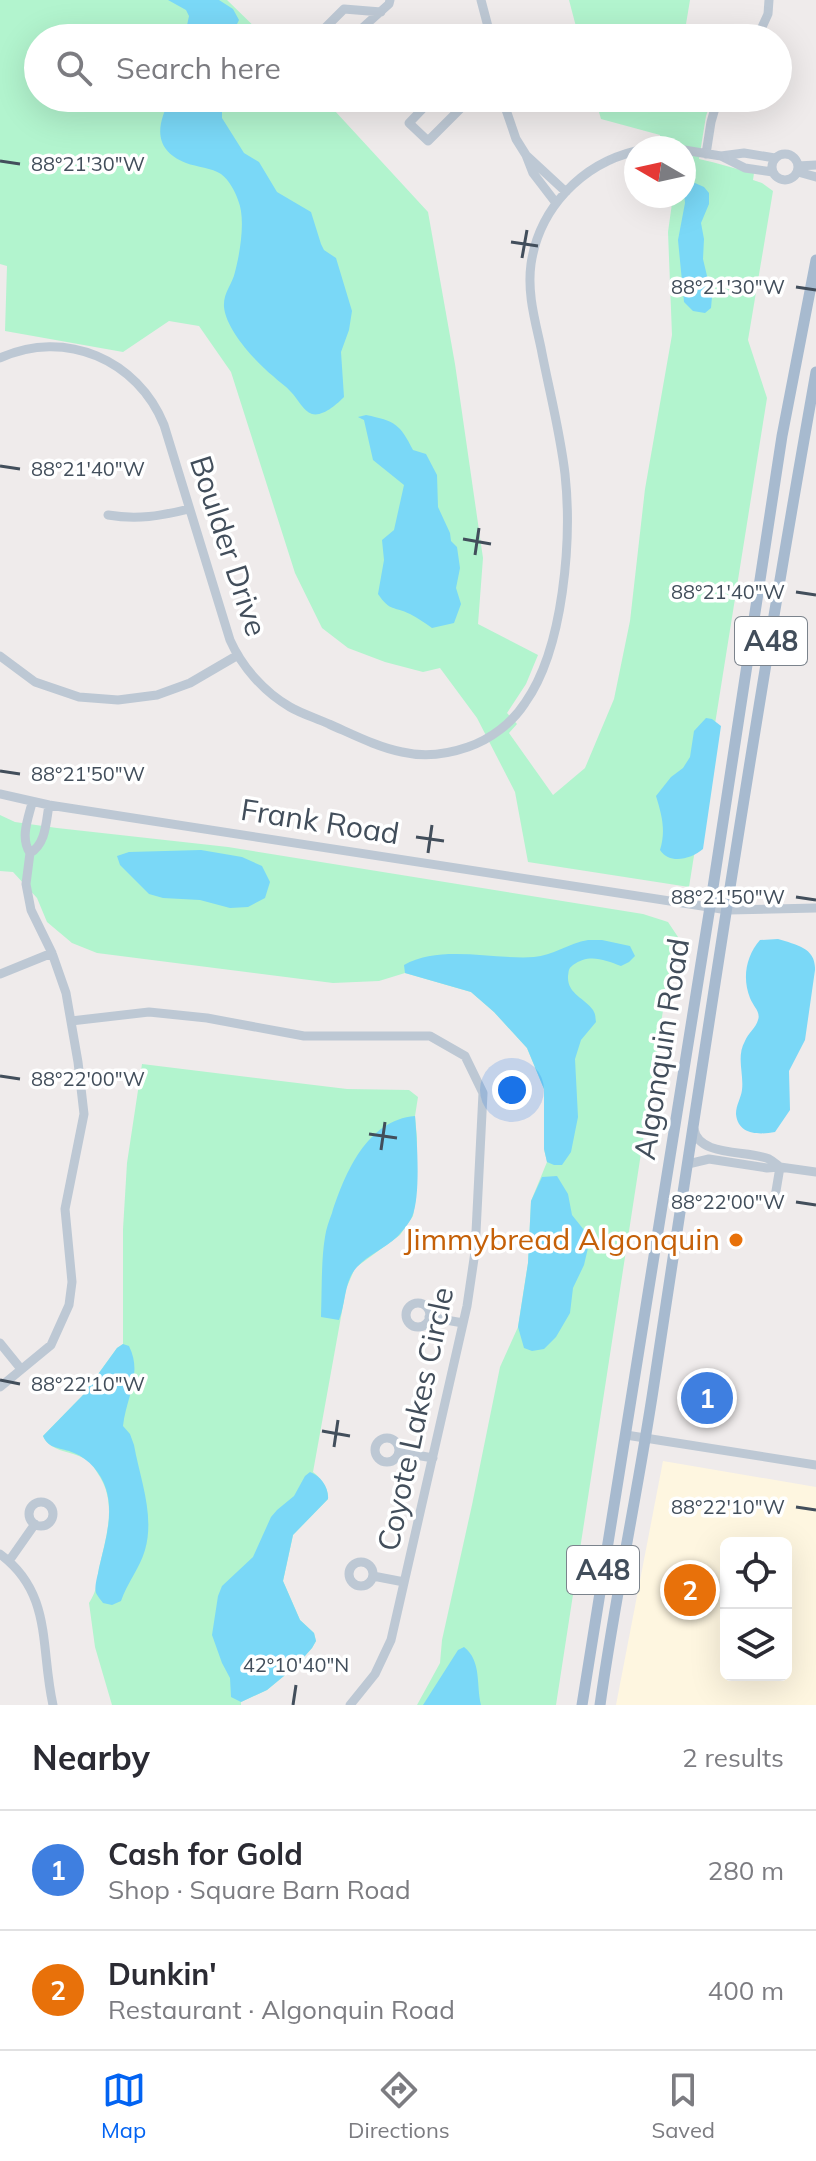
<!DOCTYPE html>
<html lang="en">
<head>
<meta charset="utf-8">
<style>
  :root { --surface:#fff; --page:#f7f7f7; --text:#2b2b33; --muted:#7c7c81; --line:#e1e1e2; --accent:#0263f2 }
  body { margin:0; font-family:Mulish,sans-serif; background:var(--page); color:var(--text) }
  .controls { position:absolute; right:24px; bottom:24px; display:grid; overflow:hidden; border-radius:12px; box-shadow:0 8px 32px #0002 }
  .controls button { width:72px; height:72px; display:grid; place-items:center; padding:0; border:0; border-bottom:2px solid var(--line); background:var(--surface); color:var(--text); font:40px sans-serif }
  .compass { position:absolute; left:624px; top:136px; width:72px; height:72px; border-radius:50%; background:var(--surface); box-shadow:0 8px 32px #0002; rotate:279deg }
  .you { position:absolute; left:512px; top:1090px; width:28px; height:28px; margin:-20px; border:6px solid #fff; border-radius:50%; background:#1a73e8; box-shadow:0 0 0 12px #1a73e833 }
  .badge { display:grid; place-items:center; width:52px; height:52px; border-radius:50%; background:var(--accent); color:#fff; font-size:26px; font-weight:700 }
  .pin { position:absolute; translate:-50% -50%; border:4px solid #fff; box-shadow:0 2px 8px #0006 }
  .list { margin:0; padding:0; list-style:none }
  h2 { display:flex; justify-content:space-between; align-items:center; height:104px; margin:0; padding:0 32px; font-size:34px }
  h2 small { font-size:26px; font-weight:400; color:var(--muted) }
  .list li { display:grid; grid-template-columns:52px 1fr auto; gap:24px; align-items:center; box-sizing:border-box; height:120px; padding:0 32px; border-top:2px solid var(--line) }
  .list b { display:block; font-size:30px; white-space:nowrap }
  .list p { margin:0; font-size:26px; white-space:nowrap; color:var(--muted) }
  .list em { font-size:26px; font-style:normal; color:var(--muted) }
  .icon { flex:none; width:44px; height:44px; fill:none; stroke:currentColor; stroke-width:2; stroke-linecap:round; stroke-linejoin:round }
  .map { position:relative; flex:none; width:816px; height:1705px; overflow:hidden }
  .search { position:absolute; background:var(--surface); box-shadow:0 8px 32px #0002; left:24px; right:24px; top:24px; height:88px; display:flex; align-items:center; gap:20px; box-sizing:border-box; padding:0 28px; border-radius:44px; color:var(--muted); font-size:30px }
  .sheet { height:344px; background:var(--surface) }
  nav { display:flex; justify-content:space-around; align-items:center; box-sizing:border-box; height:112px; border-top:2px solid var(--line); background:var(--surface); font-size:22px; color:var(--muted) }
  nav a { display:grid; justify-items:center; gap:4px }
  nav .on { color:var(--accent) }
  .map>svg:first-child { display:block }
  .commercial { fill:#fef6e0; fill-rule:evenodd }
  .green { fill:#b2f4ce }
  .water { fill:#7ad8f7 }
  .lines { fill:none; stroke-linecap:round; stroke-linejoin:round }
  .minor { stroke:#bdc8d4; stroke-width:9 }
  .major { stroke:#a7bacf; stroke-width:11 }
  .ticks { fill:none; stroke:#424e5b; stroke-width:3 }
  .food-dot { fill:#e8710a; stroke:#fff; stroke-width:3 }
  .labels { text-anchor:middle; stroke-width:7; stroke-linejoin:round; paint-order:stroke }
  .shield { fill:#fff; stroke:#7b838c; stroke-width:2 }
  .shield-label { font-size:28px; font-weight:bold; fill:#424e5b }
  .street-label { font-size:30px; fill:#424e5b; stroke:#fff }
  .food-label { font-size:30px; fill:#c56008; stroke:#fff; text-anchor:end }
  .ticks-label { font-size:20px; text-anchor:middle; fill:#424e5b; stroke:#fff; stroke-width:7; stroke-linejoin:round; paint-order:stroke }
</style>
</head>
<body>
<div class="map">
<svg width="816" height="1705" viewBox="0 0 816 1705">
  <rect width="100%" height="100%" fill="#efebeb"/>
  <!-- commercial -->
  <path class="commercial" d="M663 1461 816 1487V1705H616ZM726 1543H786V1675H726Z"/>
  <!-- green -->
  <path class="green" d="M0 0H227L266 38H38V98H323L428 212 455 364 483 558 478 624 538 655 526 684 507 713 517 724 509 733 553 795 585 768 614 699 630 621 645 489 672 335 668 232 673 196H684V148H661L660 135 601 119 595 98H712L706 116 699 159C718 163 735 169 754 173L753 180 762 183 773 191 748 340 767 398 689 887 528 862 515 792 477 718 440 668 423 672 385 662 348 648 322 628 295 573 231 372 199 326 169 321 123 352 5 331 7 266 0 264Z
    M569 0H690L686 24 708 38H579Z
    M0 815 15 822 57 828 228 847 643 914 668 922 678 937 668 978 556 1705H417L440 1663 442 1640 472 1505 500 1367 518 1327 528 1263 531 1201 547 1162 544 1149V1089L527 1048 494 1012 471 992 405 973 379 981 333 983 97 953 72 943 47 922 37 898 13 872 0 871Z
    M142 1064 347 1089 409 1090 418 1097 415 1116 417 1138 416 1197 413 1216 400 1235 355 1268 346 1289 313 1472C321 1478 329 1489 328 1499L293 1535 283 1581 300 1620 314 1633 316 1641 312 1648 296 1666 267 1690 241 1702V1705H112L95 1647 89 1603C98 1589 96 1583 99 1568 106 1538 117 1505 100 1477 97 1473 94 1466 90 1462 75 1450 51 1454 43 1436L83 1395 117 1348 123 1344V1229L127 1163Z"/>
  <!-- water -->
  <path class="water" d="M168 0H219L233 9 239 20 232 34 226 38H169L186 30 189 16 186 10Z
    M171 98H212L222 106V118L244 153 259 162 277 192 311 212 321 244 324 250 336 258 352 311 349 330 341 352 344 397C337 404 323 417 312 414 303 411 298 399 291 392 286 386 279 382 273 376 256 362 226 330 224 307 223 293 232 285 235 272 240 253 246 218 238 200 235 191 229 180 221 174 212 168 197 167 186 163 153 150 156 125 171 98Z
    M695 183 704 187 709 193V204L701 223 704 239 703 259 712 297 711 308 705 313 693 311 684 302 678 240 685 203 684 193 689 186Z
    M366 415C395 421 400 424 413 450L426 454 437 475 438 507 450 533 451 541 457 547 460 568 456 588 461 604 454 623 432 628C425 623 418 618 410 614 394 606 390 612 378 594L384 560 382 540 394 530 404 485 373 460 364 420 358 417Z
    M706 718 712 719 721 726 703 849C691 859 670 865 660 850 666 830 662 816 656 796L671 777 683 768 690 757 694 731Z
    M201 850 242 857 262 866 270 882 265 898 248 907 230 908 200 900 163 898 149 894 120 865 117 856 129 852Z
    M778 939C797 945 816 948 815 970L805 1040 789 1071 790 1110 775 1132C759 1135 738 1135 736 1114 736 1105 741 1098 742 1090 744 1073 736 1057 745 1041 748 1033 756 1028 758 1020 761 1012 753 1006 750 998 742 978 746 956 760 940Z
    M588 940H602L630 946 635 956 629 962 621 966C605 960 589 953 573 965 568 969 569 970 568 976 567 994 585 998 593 1010 596 1015 595 1016 596 1022L581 1040 575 1059 578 1117 571 1152 562 1165H554L547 1162 544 1149V1089L527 1048 494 1012 471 992 405 973 404 965C440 944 495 960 534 957 552 956 569 943 588 940Z
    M415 1116C417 1140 421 1196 412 1217 409 1223 402 1232 397 1237 385 1248 368 1255 357 1267 344 1281 346 1303 339 1320L321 1317C322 1293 321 1260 325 1237 326 1229 329 1221 332 1213 345 1173 367 1120 415 1116Z
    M557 1176 568 1194 572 1215 584 1230 588 1248 584 1265 573 1288 570 1313 556 1337 544 1349 532 1351 524 1348 518 1327 528 1263 531 1201 542 1177Z
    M123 1344 129 1346C143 1374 126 1398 123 1426L130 1434 134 1445C140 1479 155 1515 145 1550 140 1568 127 1583 121 1601L112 1605 103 1603C101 1600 98 1597 96 1593 94 1586 98 1575 99 1568 105 1542 114 1515 106 1489 101 1473 89 1459 74 1453 61 1447 49 1450 43 1436L83 1395 117 1348Z
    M310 1472C321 1476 329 1488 328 1499L293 1535 283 1581 300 1620 314 1633 316 1641 312 1648 296 1666 267 1690 241 1702 231 1697 230 1678 222 1663 212 1635 218 1596 222 1586 253 1557 271 1517 277 1510 294 1496 305 1476Z
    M464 1647C482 1661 476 1685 481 1705H423L458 1650Z"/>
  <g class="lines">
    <!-- minor -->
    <path class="minor" d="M481 0 491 38
      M327 38 325 28 344 9 381 12
      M351 38 389 4 390 0
      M757 38 768 14 769 0
      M433 98 409 123 428 141 471 98
      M444 98 463 106
      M502 98 516 139 526 155
      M662 148H663
      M684 150 721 156 744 153 775 158
      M772 167a13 13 0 1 1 26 0a13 13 0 1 1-26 0Z
      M706 154 711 122 718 98
      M721 156 745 168 773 172
      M798 166 816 165
      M798 172 816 177
      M556 203 533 173 526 155 566 192
      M0 358C65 328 138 360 164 425L230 640C242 667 264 692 290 707 302 714 316 718 329 724 352 734 377 747 402 752 424 757 448 754 468 747 491 739 512 723 525 703 564 648 572 539 565 474 560 431 549 390 541 348 535 320 527 293 531 264 539 209 581 164 636 151
      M108 515C137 520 161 516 189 509
      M0 656 35 682 79 697 118 700 157 695 190 683 238 655
      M0 794 49 805 728 910 816 908
      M30 853C46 844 46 822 49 805
      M0 974 52 953
      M71 1021 149 1012 207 1018 304 1036H430L465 1056 483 1093 475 1252 467 1306 391 1640 375 1674 350 1705
      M694 1129C698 1157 748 1150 769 1159 773 1161 776 1164 780 1167
      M688 1164 709 1159 767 1168 780 1167 816 1172
      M774 1203 780 1167
      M406 1315a12 12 0 1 1 24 0a12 12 0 1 1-24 0Z
      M429 1317 463 1323
      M0 1343 21 1369
      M0 1387 51 1345 69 1305 72 1282 65 1209 84 1114 78 1062 66 993 52 953 31 910 26 884 30 853C20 838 28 819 32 803
      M626 1435 816 1465
      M375 1450a12 12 0 1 1 24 0a12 12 0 1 1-24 0Z
      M399 1452 433 1458
      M29 1514a12 12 0 1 1 24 0a12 12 0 1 1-24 0Z
      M0 1554C53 1593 40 1648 53 1705
      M9 1561 35 1524
      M349 1574a12 12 0 1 1 24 0a12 12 0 1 1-24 0Z
      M373 1576 404 1582"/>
    <!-- major -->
    <path class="major" d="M582 1705 710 907 782 436 816 260
      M600 1705C615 1597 638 1491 654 1384 705 1046 756 708 816 372"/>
  </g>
  <!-- ticks -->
  <path class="ticks" d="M0 161 20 164M511 242 538 246M522 258 527 230M796 287 816 290M0 466 20 469M463 539 491 544M475 555 479 528M796 592 816 595M0 771 20 774M416 837 444 841M428 853 432 825M796 897 816 900M0 1076 20 1079M369 1134 397 1138M381 1150 385 1122M796 1202 816 1205M0 1380 20 1384M322 1431 350 1436M334 1447 338 1420M796 1507 816 1510M293 1705 296 1685"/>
  <!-- markers -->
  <circle class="food-dot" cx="736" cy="1240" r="8"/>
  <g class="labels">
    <!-- shield labels -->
    <g class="shield">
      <rect x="735" y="617" width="72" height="48" rx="6"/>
      <rect x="567" y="1546" width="72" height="48" rx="6"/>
    </g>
    <g class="shield-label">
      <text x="771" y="651">A48</text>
      <text x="603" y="1580">A48</text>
    </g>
    <!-- street labels -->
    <g class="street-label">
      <text transform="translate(228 546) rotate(72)" y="10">Boulder Drive</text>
      <text transform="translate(320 822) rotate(9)" y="10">Frank Road</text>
      <text transform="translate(662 1049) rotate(-81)" y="10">Algonquin Road</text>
      <text transform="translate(416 1419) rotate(-78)" y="10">Coyote Lakes Circle</text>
    </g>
    <!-- food labels -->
    <g class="food-label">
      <text x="720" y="1250">Jimmybread Algonquin</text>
    </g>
  </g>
  <g class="ticks-label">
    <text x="88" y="171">88°21'30"W</text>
    <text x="728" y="294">88°21'30"W</text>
    <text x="88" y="476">88°21'40"W</text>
    <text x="728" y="599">88°21'40"W</text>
    <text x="88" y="781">88°21'50"W</text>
    <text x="728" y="904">88°21'50"W</text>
    <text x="88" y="1086">88°22'00"W</text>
    <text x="728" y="1209">88°22'00"W</text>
    <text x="88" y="1391">88°22'10"W</text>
    <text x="728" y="1514">88°22'10"W</text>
    <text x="296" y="1672">42°10'40"N</text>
  </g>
</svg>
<div class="controls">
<button><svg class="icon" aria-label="locate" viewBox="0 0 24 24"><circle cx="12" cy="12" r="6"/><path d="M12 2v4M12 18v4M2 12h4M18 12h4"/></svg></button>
<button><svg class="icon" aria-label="layers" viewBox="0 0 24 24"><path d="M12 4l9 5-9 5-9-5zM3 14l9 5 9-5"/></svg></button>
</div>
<svg class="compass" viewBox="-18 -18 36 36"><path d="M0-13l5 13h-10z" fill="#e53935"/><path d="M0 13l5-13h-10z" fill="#7c7c81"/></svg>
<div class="you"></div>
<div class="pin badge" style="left:707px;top:1398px;background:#3f7fe0">1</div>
<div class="pin badge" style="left:690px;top:1590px;background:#e8710a">2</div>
<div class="search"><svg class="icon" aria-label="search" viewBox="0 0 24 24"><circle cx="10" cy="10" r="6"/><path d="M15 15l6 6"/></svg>Search here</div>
</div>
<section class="sheet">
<h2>Nearby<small>2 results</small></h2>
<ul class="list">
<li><span class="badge" style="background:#3f7fe0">1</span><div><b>Cash for Gold</b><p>Shop · Square Barn Road</p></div><em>280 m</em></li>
<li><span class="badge" style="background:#e8710a">2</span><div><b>Dunkin'</b><p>Restaurant · Algonquin Road</p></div><em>400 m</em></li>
</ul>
</section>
<nav>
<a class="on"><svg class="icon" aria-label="map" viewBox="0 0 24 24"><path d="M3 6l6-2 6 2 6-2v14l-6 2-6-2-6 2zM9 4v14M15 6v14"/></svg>Map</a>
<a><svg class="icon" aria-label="directions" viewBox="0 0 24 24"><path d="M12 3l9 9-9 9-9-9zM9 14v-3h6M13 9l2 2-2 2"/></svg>Directions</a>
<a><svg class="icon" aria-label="saved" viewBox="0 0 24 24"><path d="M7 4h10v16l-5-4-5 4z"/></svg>Saved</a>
</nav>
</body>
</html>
